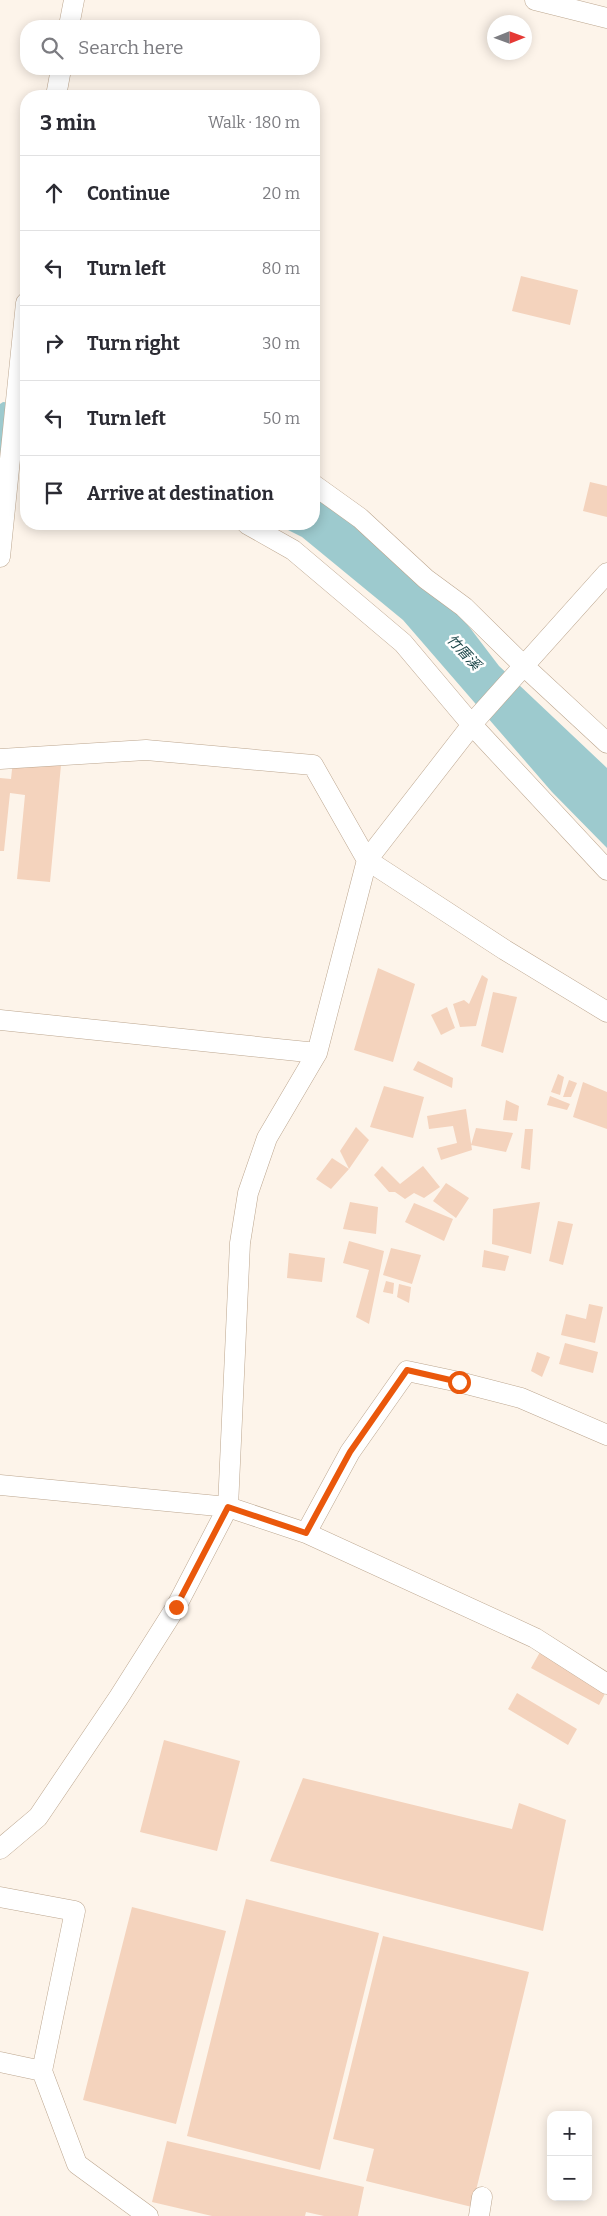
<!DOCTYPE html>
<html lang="en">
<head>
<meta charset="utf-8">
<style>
  :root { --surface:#fff; --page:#f2f2f3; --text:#2b2b33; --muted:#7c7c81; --line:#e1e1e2 }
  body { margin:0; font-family:Bitter,"Noto Sans TC",serif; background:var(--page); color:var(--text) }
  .controls { position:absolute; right:15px; bottom:15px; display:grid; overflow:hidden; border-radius:10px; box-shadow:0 2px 12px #0003 }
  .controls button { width:45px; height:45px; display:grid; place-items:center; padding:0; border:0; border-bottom:1px solid var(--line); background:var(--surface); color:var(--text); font:25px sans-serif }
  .compass { position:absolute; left:487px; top:15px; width:45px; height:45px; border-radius:50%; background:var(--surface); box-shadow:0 2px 12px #0003; rotate:89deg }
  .stop { position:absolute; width:15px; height:15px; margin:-11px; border:4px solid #ea580c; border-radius:50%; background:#fff }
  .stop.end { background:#ea580c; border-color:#fff; box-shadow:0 1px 5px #0008 }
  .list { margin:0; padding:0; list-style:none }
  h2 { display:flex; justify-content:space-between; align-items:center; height:65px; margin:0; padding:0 20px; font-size:21px }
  h2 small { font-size:16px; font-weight:400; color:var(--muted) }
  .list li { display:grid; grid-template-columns:32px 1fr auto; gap:15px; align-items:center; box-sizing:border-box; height:75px; padding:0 20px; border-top:1px solid var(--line) }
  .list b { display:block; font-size:19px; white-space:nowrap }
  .list em { font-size:16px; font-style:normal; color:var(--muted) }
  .icon { flex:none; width:28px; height:28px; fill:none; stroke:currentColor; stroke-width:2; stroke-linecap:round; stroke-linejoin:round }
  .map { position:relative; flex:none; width:607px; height:2216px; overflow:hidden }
  .search { position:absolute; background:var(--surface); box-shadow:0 2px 12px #0003; left:20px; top:20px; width:300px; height:55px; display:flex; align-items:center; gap:12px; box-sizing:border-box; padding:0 18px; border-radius:20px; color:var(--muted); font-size:19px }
  .panel { position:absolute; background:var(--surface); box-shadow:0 2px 12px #0003; left:20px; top:90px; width:300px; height:440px; border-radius:20px }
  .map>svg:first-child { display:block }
  .water { fill:#9dcace }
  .building { fill:#f4d3bd }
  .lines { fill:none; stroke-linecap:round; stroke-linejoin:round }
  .minor-casing { stroke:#bca68f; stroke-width:21 }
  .minor { stroke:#fff; stroke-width:20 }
  .route { stroke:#ea580c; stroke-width:6 }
  .labels { text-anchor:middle; stroke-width:5; stroke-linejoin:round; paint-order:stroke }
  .water-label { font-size:14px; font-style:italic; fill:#143f42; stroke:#fff }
</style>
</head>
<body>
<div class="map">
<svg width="607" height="2216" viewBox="0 0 607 2216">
  <rect width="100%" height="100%" fill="#fdf4ea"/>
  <!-- water -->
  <path class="water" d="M3 402 26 404V447L0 453V404Z
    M314 490 448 599 499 666 607 768V848L552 792 403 620 302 537 276 524H314Z"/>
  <!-- building -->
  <path class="building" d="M521 276 578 290 570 325 512 311Z
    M590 482 607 486V517L583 511Z
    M13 760 61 765 50 882 17 879 25 795 10 793 4 851H0V778L11 779Z
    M378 968 415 984 393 1062 354 1050Z
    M482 975 488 979 476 1026 460 1027 453 1004 464 1000 469 1004Z
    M493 992 517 997 503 1053 481 1046Z
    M447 1007 455 1028 441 1035 431 1015Z
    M418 1061 453 1078 452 1088 413 1070Z
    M558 1074 564 1077 560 1095 551 1092Z
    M569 1080 577 1083 571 1097H563Z
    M583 1082 607 1092V1129L573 1117Z
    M384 1086 424 1097 413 1138 370 1127Z
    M550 1096 570 1104 567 1110 547 1105Z
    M506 1100 519 1106 517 1121 503 1120Z
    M466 1109 472 1150 441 1160 437 1148 457 1143 453 1126 429 1129 427 1116Z
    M356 1127 369 1140 349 1169 340 1151Z
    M476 1128 513 1133 506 1152 471 1145Z
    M525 1129H533L530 1170 521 1168Z
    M332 1158 349 1169 331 1189 316 1179Z
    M382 1166 400 1184 423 1166 440 1187 424 1198 414 1193 405 1199 395 1192H389L374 1175Z
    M446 1183 469 1198 456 1218 433 1201Z
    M350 1202 378 1207 376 1234 343 1229Z
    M540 1202 531 1254 492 1244 493 1209Z
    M414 1203 453 1219 444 1241 405 1222Z
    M558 1221 573 1224 563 1265 549 1261Z
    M349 1241 384 1251 369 1324 356 1317 369 1270 343 1263Z
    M391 1248 421 1255 412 1284 383 1275Z
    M484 1250 509 1256 505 1271 482 1267Z
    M289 1253 325 1258 322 1282 287 1278Z
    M386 1281 394 1283 393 1294 383 1292Z
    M399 1284 411 1287 409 1303 397 1297Z
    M589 1304 603 1307 595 1343 561 1335 566 1314 586 1319Z
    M565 1343 598 1352 593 1373 559 1364Z
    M537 1352 550 1357 542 1377 531 1371Z
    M544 1645 607 1690 599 1705 531 1668Z
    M517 1693 577 1729 568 1745 508 1709Z
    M164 1740 240 1761 217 1851 140 1832Z
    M303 1778 512 1829 519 1803 566 1820 543 1931 270 1861Z
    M246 1899 379 1933 320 2170 187 2136Z
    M132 1907 226 1931 176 2124 83 2100Z
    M383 1936 529 1972 472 2207 366 2181 374 2149 333 2139Z
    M167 2141 364 2187 358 2216H324L306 2212 305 2216H212L152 2202Z"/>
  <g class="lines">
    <!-- minor casing -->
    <g class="minor-casing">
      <path id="minor" d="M535 0 607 18
        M69 26 74 0
        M56 96 61 69
        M314 485 360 518 426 579 464 607 525 667 607 743
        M247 524 293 550 403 643 472 725 607 870
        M0 557 26 303
        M0 759 146 750 313 765 367 860 505 950 607 1012
        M0 1020 317 1053
        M0 1485 228 1507 306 1533 535 1638 607 1684
        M306 1533 350 1452 407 1371 459 1382 521 1398 607 1435
        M0 1849 38 1817 119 1697 176 1607 228 1507 240 1243 248 1193 267 1138 317 1053 367 860 478 717 607 573
        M0 1897 75 1911 42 2071 0 2062
        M42 2071 77 2164 148 2216
        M479 2216 482 2197"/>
    </g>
    <!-- minor -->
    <use href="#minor" class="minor"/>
  </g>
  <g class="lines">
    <!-- route -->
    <path class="route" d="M176 1607 228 1507 306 1533 350 1452 407 1370 459 1382"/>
  </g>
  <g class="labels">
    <!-- water labels -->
    <g class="water-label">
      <text transform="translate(464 652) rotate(47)" y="5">竹厝溪</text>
    </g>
  </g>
</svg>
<div class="controls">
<button>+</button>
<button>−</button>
</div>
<svg class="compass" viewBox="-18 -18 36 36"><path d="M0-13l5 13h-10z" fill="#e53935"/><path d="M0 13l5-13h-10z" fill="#7c7c81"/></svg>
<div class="stop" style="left:459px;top:1382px"></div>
<div class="stop end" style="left:176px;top:1607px"></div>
<div class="search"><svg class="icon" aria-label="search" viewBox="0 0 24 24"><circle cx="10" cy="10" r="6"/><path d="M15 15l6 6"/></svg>Search here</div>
<section class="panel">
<h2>3 min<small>Walk · 180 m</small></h2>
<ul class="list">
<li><svg class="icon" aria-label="ahead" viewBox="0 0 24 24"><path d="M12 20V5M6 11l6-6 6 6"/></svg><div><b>Continue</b></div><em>20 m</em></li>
<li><svg class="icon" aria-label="left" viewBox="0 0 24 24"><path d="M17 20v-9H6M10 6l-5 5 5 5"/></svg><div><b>Turn left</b></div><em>80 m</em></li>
<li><svg class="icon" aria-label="right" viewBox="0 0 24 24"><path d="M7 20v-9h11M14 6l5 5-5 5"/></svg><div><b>Turn right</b></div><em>30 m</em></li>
<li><svg class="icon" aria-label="left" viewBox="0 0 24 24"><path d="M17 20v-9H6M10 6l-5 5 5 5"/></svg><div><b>Turn left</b></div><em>50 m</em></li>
<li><svg class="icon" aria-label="arrive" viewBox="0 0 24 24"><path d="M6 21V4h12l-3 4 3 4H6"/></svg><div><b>Arrive at destination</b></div></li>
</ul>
</section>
</div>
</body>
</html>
